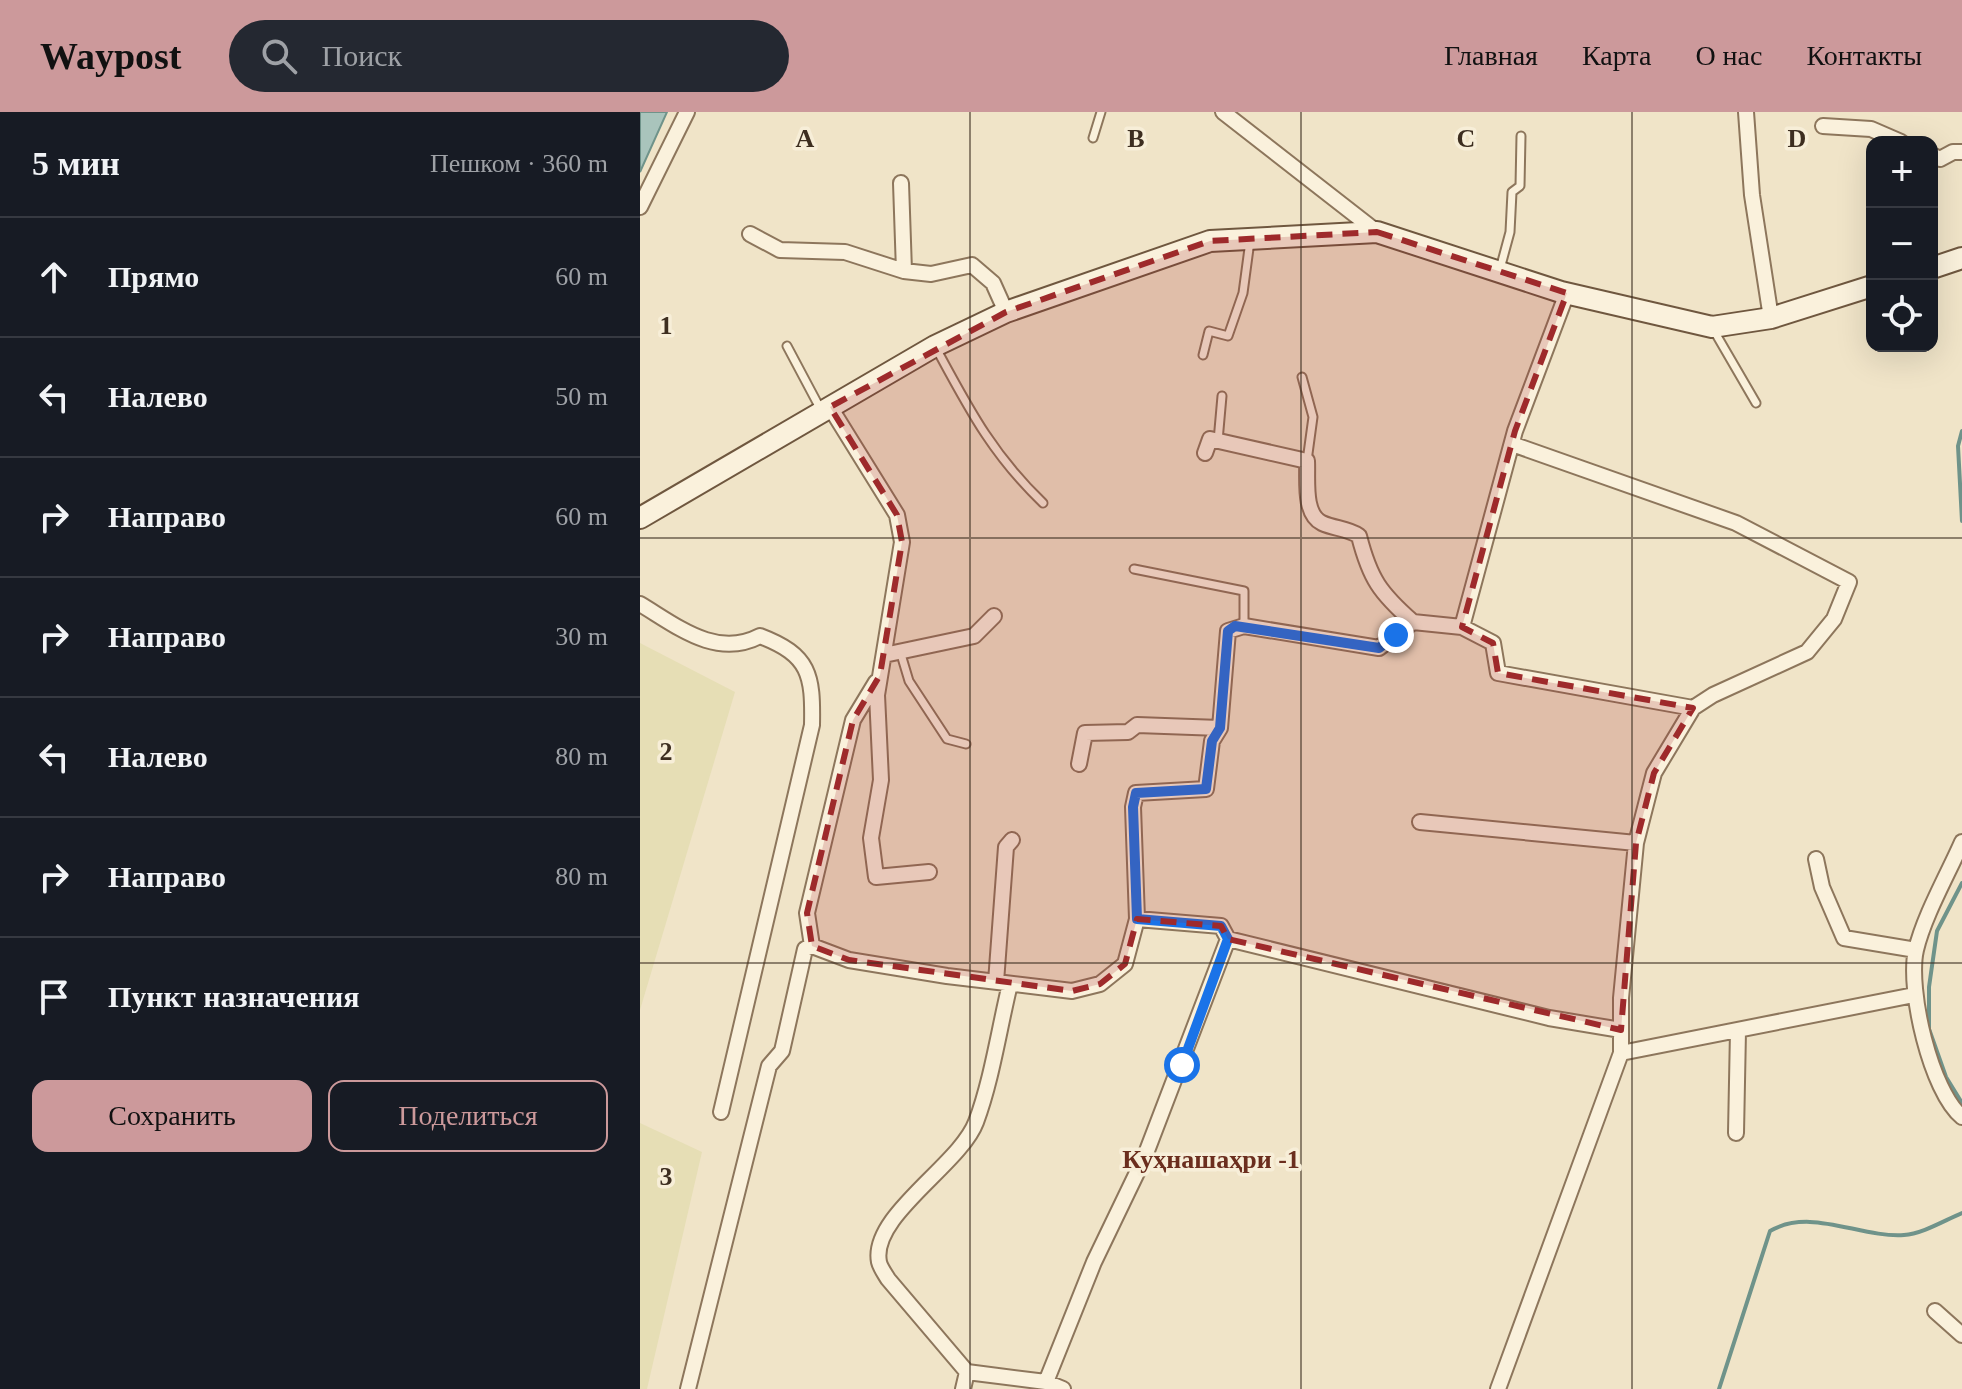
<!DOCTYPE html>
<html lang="ru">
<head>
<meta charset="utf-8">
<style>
  :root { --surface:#171b24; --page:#242831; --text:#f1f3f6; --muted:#9ea1a6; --line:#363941; --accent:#cc999b }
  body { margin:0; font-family:"Times New Roman",serif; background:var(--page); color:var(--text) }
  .controls { position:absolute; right:24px; top:24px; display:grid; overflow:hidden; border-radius:16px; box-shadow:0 8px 32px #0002 }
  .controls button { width:72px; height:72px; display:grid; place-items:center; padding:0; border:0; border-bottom:2px solid var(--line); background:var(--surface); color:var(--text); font:40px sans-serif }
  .stop { position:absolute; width:24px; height:24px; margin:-18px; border:6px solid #1a73e8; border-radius:50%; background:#fff }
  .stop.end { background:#1a73e8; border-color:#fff; box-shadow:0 2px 8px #0008 }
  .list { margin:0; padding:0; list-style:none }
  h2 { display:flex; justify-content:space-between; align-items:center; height:104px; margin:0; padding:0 32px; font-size:34px }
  h2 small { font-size:26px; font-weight:400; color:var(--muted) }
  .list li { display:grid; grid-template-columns:52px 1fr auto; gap:24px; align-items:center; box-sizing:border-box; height:120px; padding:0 32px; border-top:2px solid var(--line) }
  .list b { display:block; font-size:30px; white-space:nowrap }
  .list em { font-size:26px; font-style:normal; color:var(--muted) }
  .actions { display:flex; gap:16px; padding:24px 32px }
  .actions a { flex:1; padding:18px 0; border:2px solid var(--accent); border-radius:16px; text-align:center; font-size:28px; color:var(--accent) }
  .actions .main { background:var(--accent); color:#111 }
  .icon { flex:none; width:44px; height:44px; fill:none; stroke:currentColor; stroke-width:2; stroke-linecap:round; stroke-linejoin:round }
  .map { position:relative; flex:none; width:1322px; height:1277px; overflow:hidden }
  header { display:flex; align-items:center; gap:48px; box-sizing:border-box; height:112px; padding:0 40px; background:var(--accent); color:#111 }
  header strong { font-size:38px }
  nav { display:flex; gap:44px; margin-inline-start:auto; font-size:28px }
  .search { width:560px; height:72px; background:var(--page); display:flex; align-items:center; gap:20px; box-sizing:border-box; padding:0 28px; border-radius:44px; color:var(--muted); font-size:30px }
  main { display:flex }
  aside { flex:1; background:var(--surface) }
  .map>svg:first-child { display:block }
  .farmland { fill:#e6deb5 }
  .water { fill:#a9c4bc; stroke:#6f938a; stroke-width:2 }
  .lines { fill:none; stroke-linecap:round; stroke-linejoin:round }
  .stream { stroke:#6f938a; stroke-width:4 }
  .lane-casing { stroke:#8d765c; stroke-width:11 }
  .street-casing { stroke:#8d765c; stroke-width:18 }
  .secondary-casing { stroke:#6f573f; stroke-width:24 }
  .lane { stroke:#faf1dc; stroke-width:7 }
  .street { stroke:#faf1dc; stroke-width:14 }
  .secondary { stroke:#faf1dc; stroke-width:20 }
  .route { stroke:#1a73e8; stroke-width:10 }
  .marked { fill:#9e2a2b; fill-opacity:0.2; stroke:#9e2a2b; stroke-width:6; stroke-dasharray:16 10; stroke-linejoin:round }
  .grid { fill:none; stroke:#3d2e20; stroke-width:2; stroke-opacity:0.55 }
  .labels { text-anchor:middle; stroke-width:7; stroke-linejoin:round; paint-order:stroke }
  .quarter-label { font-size:26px; font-weight:bold; fill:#6b2e1e; stroke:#f7eed8 }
  .grid-label { font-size:26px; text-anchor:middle; font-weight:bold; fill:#3d2e20; stroke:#f7eed8; stroke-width:7; stroke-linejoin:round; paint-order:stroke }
</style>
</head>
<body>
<header>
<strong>Waypost</strong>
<div class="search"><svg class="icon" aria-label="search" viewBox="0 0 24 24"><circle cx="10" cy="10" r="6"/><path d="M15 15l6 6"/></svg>Поиск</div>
<nav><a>Главная</a><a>Карта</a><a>О нас</a><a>Контакты</a></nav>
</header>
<main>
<aside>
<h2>5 мин<small>Пешком · 360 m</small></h2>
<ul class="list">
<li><svg class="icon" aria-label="ahead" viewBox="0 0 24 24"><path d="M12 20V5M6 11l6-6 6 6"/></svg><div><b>Прямо</b></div><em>60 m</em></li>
<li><svg class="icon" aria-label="left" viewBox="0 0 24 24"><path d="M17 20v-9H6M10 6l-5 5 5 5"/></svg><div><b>Налево</b></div><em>50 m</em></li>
<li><svg class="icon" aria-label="right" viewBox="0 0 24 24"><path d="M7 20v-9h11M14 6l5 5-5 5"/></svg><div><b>Направо</b></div><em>60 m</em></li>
<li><svg class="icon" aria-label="right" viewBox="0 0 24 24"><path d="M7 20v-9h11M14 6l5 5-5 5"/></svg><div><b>Направо</b></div><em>30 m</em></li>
<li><svg class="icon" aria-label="left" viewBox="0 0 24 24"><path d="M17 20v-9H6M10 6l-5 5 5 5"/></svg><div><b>Налево</b></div><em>80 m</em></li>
<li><svg class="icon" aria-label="right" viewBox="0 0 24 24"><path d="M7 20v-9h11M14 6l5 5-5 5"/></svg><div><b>Направо</b></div><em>80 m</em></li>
<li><svg class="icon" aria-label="arrive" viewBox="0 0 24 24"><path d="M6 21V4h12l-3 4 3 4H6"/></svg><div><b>Пункт назначения</b></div></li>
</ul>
<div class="actions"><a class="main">Сохранить</a><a>Поделиться</a></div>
</aside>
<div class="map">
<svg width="1322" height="1277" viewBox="0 0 1322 1277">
  <rect width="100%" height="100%" fill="#f0e4c8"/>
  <!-- farmland -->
  <path class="farmland" d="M0 531 95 580 0 898Z
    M0 1011 62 1040 7 1277H0Z"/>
  <!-- water -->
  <path class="water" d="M0 0H27L0 60Z"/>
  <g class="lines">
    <!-- stream -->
    <path class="stream" d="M1322 319 1318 334 1322 409
      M1322 771 1297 819 1289 875V917L1306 965 1322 991
      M1079 1277 1130 1119C1171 1095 1220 1126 1264 1123 1282 1122 1305 1108 1322 1101"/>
    <!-- lane casing -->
    <g class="lane-casing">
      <path id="lane" d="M453 26 461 0
        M860 157 870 120 872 80 880 74 881 24
        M1073 217 1116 291
        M147 234 181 298
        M296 236C329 297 352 342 403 391
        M563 243 569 219 588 224 603 181 610 129
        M662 265 673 305 667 349
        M578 329 582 284
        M494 457 604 479V514
        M260 539 269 569 307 627 326 632"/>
    </g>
    <!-- street casing -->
    <g class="street-casing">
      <path id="street" d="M583 0 737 120
        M1106 0 1112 83 1131 206
        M1183 14 1231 17 1261 30
        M1292 43 1300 47 1313 40H1322
        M261 71 264 159
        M0 95 47 0
        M110 122 140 138 205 140 264 159 291 162 332 153 353 171 366 200
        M190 295 257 403 262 430 237 583 241 668 231 726 236 765 289 760
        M565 341 570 327 667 349C668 367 663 402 682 411 695 417 707 416 719 424 730 467 740 481 773 510
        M0 492C37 514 76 547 120 524 170 543 173 563 172 613L81 1000
        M822 515 875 319 927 181
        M244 543 334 524 354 504
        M439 652 445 621 488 620 497 613 580 616
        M780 710 996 731
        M1322 730C1308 762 1284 804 1276 838 1267 877 1291 980 1322 1005
        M1176 747 1182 775 1204 826 1276 838
        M497 807 581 814 588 827 909 906 981 918
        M172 834 167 801 213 608 236 570
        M356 870 366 735 372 728
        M370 872C359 917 352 967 336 1010 320 1053 230 1104 239 1150 240 1155 245 1162 248 1167L327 1260 406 1270 423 1277
        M981 941 1274 883
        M1096 1021 1098 919
        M1295 1199 1322 1223
        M406 1270 454 1150 505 1044 588 827
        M48 1277 129 954 142 939 165 837 172 834 209 848 307 864 432 879 460 872 485 852 497 807 493 695 496 681 566 677 572 629 580 616 588 519 604 514 739 536 773 510 822 515 853 531 858 561 1053 596
        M323 1277 327 1260
        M858 1277 981 941V886L996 731 1014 661 1053 596 1073 583 1167 540 1194 507 1209 470 1096 411 872 332"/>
    </g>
    <!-- secondary casing -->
    <g class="secondary-casing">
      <path id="secondary" d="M1292 156 1322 146
        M0 406 295 234 366 200 570 129 737 120 921 180 1072 215 1131 206 1232 174"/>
    </g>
    <!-- lane -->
    <use href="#lane" class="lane"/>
    <!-- street -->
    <use href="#street" class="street"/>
    <!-- secondary -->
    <use href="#secondary" class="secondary"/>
  </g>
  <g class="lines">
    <!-- route -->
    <path class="route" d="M542 953 588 827 581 814 497 807 493 695 496 681 566 677 572 629 580 616 588 519 595 514 739 536 756 523"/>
  </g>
  <!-- marked area -->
  <path class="marked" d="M737 120 927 181 875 319 822 515 853 531 858 561 1053 596 1014 661 996 731 981 918 588 827 581 814 497 807 485 852 460 872 432 879 209 848 172 834 167 801 213 608 240 563 262 430 257 403 190 295 366 200 570 129Z"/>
  <!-- grid -->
  <path class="grid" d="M330 0V1277M661 0V1277M992 0V1277M0 426H1322M0 851H1322"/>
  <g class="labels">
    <!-- quarter labels -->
    <g class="quarter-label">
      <text x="571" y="1056">Куҳнашаҳри -1</text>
    </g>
  </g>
  <g class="grid-label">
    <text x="165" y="35">A</text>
    <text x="496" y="35">B</text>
    <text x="826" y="35">C</text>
    <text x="1157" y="35">D</text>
    <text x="26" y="222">1</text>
    <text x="26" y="648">2</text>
    <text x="26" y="1073">3</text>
  </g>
</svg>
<div class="controls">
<button>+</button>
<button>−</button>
<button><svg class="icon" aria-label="locate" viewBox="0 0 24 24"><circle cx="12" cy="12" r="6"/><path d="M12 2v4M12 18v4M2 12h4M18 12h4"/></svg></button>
</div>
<div class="stop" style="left:542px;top:953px"></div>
<div class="stop end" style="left:756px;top:523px"></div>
</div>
</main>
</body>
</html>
